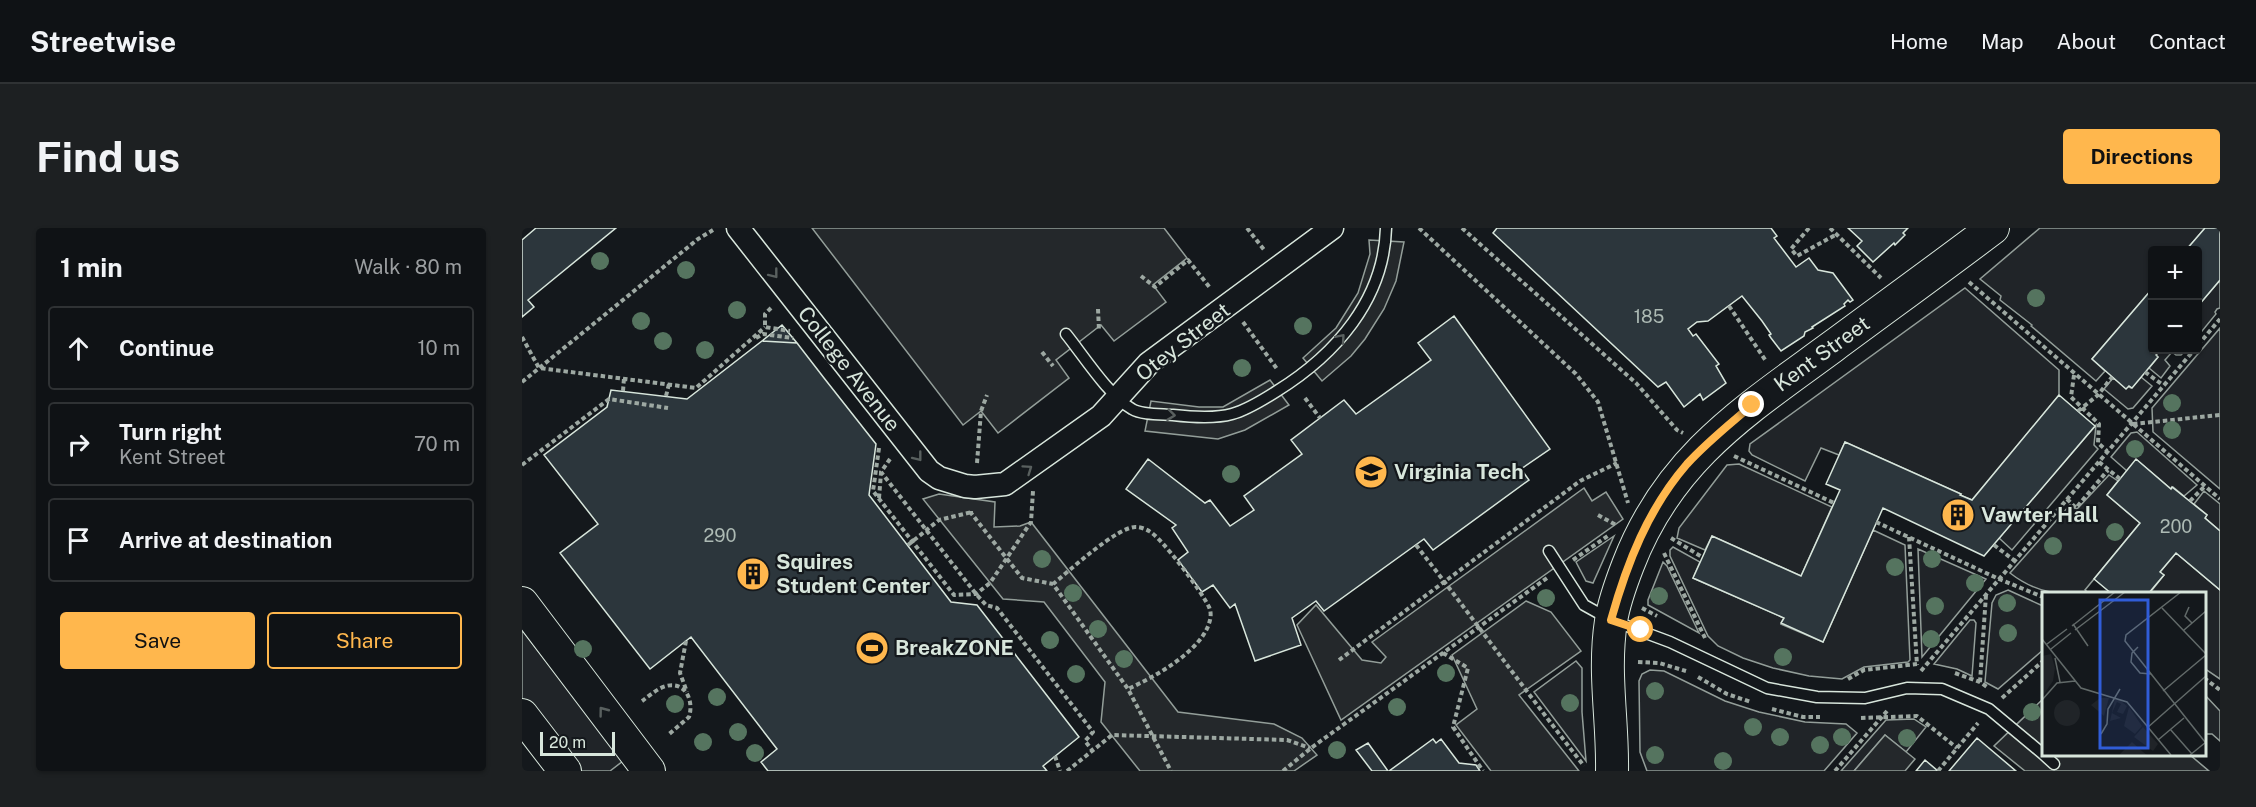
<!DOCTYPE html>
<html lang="en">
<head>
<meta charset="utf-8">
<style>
  :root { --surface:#0f1215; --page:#1d2022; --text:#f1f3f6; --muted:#9b9ea0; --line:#2f3234; --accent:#ffb74d }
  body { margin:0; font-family:"Public Sans",sans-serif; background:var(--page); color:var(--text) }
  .controls { position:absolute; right:18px; top:18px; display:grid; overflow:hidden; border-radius:6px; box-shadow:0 2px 4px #0004 }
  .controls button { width:54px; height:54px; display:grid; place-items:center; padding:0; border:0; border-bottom:2px solid var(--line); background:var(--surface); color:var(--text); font:30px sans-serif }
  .scale { position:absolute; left:18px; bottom:15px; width:75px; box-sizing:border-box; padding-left:6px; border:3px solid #d8e6dc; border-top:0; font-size:16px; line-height:21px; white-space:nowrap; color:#d8e6dc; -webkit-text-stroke:4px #14181c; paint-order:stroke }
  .stop { position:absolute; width:18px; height:18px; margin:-14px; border:4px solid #ffb74d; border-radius:50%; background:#fff }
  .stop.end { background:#ffb74d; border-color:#fff; box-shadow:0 2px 6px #0008 }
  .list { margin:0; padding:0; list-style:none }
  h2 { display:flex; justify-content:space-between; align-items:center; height:78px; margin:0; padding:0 24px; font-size:26px }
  h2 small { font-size:20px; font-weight:400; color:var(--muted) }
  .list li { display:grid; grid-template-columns:39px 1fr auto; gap:18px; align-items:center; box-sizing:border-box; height:84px; margin:0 12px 12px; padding:0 12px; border:2px solid var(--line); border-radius:6px }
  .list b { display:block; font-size:22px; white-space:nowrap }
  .list p { margin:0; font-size:20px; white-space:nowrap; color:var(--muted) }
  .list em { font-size:20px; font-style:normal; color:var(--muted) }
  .actions { display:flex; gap:12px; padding:18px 24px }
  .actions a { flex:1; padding:14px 0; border:2px solid var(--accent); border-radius:6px; text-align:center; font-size:21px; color:var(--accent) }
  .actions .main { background:var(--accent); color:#111 }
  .icon { flex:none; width:33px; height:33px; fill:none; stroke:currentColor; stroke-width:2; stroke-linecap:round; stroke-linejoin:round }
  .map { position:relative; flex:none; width:1698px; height:543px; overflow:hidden; border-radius:6px }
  header { display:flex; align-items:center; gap:36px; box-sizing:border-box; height:84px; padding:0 30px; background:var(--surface); border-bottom:2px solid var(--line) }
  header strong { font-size:28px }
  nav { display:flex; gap:33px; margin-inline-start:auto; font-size:21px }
  .intro { display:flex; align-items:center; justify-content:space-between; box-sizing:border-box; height:144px; padding:0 36px }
  h1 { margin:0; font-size:42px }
  .button { padding:15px 27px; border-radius:6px; background:var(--accent); color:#111; font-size:21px; font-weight:700 }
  main { display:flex; gap:36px; padding:0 36px }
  aside { flex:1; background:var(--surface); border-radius:6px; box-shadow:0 2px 4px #0004 }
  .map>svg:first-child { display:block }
  .green { fill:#202428; stroke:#939e99; stroke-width:1.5 }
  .parking { fill:#24282b; stroke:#939e99; stroke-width:1.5 }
  .building { fill:#2c363c; stroke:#d8e6dc; stroke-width:1.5 }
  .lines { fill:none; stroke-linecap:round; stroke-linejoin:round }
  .lane-casing { stroke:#d8e6dc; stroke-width:13 }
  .street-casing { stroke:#d8e6dc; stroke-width:25 }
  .secondary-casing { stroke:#d8e6dc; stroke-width:34 }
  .path { stroke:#9da8a2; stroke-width:4; stroke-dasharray:4.5 3; stroke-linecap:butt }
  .lane { stroke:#14181c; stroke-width:10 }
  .street { stroke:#14181c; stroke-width:22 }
  .secondary { stroke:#14181c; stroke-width:32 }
  .tree { fill:#55745f }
  .oneway { stroke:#59605f }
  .route { stroke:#ffb74d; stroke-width:8 }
  .labels { text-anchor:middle; stroke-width:4.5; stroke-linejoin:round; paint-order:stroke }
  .number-label { font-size:18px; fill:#adbab4 }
  .street-label { font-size:21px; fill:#d8e6dc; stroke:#14181c }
  .poi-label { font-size:21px; font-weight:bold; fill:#d8e6dc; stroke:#14181c; text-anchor:start }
  .inset-road { fill:none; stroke:#626a69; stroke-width:1.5 }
  .view { fill:#305dd8; fill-opacity:0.15; stroke:#305dd8; stroke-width:3 }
  .inset-edge { fill:none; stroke:#d8e6dc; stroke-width:3 }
</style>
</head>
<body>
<header>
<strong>Streetwise</strong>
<nav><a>Home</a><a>Map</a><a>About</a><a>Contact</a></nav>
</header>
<div class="intro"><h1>Find us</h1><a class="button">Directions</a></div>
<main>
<aside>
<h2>1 min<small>Walk · 80 m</small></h2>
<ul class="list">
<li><svg class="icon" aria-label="ahead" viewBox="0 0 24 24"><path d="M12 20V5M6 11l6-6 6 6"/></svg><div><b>Continue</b></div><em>10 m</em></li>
<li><svg class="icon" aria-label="right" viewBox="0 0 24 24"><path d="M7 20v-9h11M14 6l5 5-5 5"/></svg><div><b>Turn right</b><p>Kent Street</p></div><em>70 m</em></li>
<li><svg class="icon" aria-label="arrive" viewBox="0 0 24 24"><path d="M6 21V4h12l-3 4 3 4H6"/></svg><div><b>Arrive at destination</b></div></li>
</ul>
<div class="actions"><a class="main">Save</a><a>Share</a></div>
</aside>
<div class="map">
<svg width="1698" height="543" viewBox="0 0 1698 543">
  <rect width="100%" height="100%" fill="#14181c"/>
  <!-- green -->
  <path class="green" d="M1518 0H1683L1664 22 1658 19 1655 22H1630V61L1570 131 1583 143 1574 153 1509 98 1510 97 1478 72 1479 68 1458 51Z
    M1698 52V80L1695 81 1693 84 1694 86 1676 108V78Z
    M1443 60 1537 142V167L1450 272 1438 267 1439 266 1323 214 1317 227 1299 220 1283 253 1230 227 1227 223 1228 216Z
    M1698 100V261L1631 204 1630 180Z
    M1638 122H1664L1659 127H1654L1650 124 1643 132 1648 138 1639 150 1627 140 1636 129 1634 127Z
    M1619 149 1630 158 1611 180 1606 181 1582 161 1591 150 1609 160Z
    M1574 197 1572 217 1576 221 1490 322 1477 310Z
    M1615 204 1675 257 1662 268 1651 259 1649 261 1615 232 1605 243 1589 229 1609 205Z
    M1217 236 1310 279 1279 348 1190 308 1183 322 1155 310 1157 300 1205 237Z
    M1587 247 1596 253 1585 267 1618 295 1563 362 1568 366C1536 366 1515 366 1488 345L1548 277 1555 281Z
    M1682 263 1698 276V303L1683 290 1685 287 1672 276Z
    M1351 302 1383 317 1388 432 1386 434 1342 439 1320 451 1287 448 1251 440 1221 430 1196 418 1186 408 1148 328V322L1151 319 1178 334 1171 350 1262 390 1259 396 1301 414Z
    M1092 308 1071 355 1064 353 1054 334Z
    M1396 321 1464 351 1400 429Z
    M1654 325 1698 362V451L1682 440V366H1627L1642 347 1638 344Z
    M1141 334 1145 338 1177 405 1126 377V372Z
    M1486 362 1521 378V422L1476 461 1463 454 1470 375 1474 367Z
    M1448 392H1452L1454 395 1450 448 1435 441 1412 436Z
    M0 402 101 533 88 543H53L0 474Z
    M1054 433 1060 440V484L1064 533 1012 464Z
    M1128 442 1142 443 1203 473 1237 484 1283 494 1324 496 1335 505 1302 543H1125L1118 524 1117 453 1120 446Z
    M1682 466 1698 483V513L1690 506H1682Z
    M1392 491 1404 499 1384 524 1363 507 1332 543H1319L1364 492Z"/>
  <!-- parking -->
  <path class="parking" d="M290 0H642L665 30 631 57 644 74 592 113 579 97 534 132 547 150 476 205 459 183 441 197Z
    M847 12 882 14 874 53 862 81 843 111 829 128 800 153 781 130 814 100 836 65 848 26Z
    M748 152 767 177 723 202 696 211 623 203 629 173 677 179H701Z
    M1062 260 1070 273 1084 264 1101 291 819 492 775 397 794 377 840 432 859 435 864 429 850 414Z
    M417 266 473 274 472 299 498 298 509 294 656 484 752 496 780 510 795 527 772 543H618L579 494 583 454 522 374 481 371 401 271Z
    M1004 373 1029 384 1059 423 997 467 1057 543H969L934 497 955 481 930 427Z
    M1521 471V526L1668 527 1687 543H1503L1472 518Z
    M1363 507 1393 531 1383 543H1332Z"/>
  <!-- building -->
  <path class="building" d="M14 0H94L6 72 12 79 0 89V12Z
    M975 0H1249L1255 8 1252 10 1274 39 1287 30 1296 42 1311 45 1331 72 1328 74 1326 72 1322 76 1323 78 1290 99 1291 100 1283 104 1282 108 1259 123 1249 110 1247 107 1249 106 1240 93 1220 68 1186 93 1175 94 1166 101 1171 108 1174 106 1197 136 1194 138 1204 155 1181 172 1178 166 1162 179 1144 154 1136 159 971 5Z
    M1326 0H1386L1381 5 1383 7 1373 17 1372 15 1351 34 1335 18 1340 13Z
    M1683 0H1698V52L1676 78V22H1664Z
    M1630 61V122H1638L1634 127 1636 129 1610 160 1607 158 1604 161 1570 131Z
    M932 88 1028 221 999 241 1007 252 911 322 902 311 802 383 794 373 770 390 779 417 733 433 713 376 708 380 691 357 680 364 656 332 666 324 650 300 654 297 604 261 626 231 683 275 688 272 708 298 732 282 722 268 780 226 769 212 822 172 834 186 909 132 896 115Z
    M260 97 275 115 240 113Z
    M240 113 275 115 302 150 354 216 347 267 429 374 455 377 557 509 521 538 525 543H246L239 534 255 521 169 409 128 441 38 325 76 296 22 227 85 179 89 162 165 171Z
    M1537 167 1573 198 1462 328 1361 280 1301 414 1259 395 1262 390 1171 350 1190 308 1279 348 1318 262 1304 256 1323 214 1439 266 1438 267 1450 272Z
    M1614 231 1649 261 1650 259 1685 287 1683 290 1698 303V362L1654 325 1638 344 1642 347 1626 366H1590L1572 351 1618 295 1585 267Z
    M1455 510 1494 543H1427Z
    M911 511 914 515 919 511 937 535 954 537 958 543H867Z
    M846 515 866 543H850L834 522Z
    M1403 532 1416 543H1394Z"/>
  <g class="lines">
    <!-- lane casing -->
    <g class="lane-casing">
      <path id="lane" d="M544 106C561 127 587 168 610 181 620 187 639 186 651 187 669 189 692 191 710 186 725 182 741 172 755 163 813 127 862 72 864 0
        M1027 323 1062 377 1089 392 1148 414 1245 460 1295 469 1343 470 1385 460 1420 461 1467 481 1521 526
        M1521 526 1532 536"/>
    </g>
    <!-- street casing -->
    <g class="street-casing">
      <path id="street" d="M216 0 407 243 417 250 443 258 453 259 483 256 579 188 627 135 810 0"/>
    </g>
    <!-- secondary casing -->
    <g class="secondary-casing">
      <path id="secondary" d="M0 375 127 543
        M0 487 43 543
        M1090 543C1091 492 1081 445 1089 393 1092 374 1099 355 1106 337 1147 230 1223 183 1310 119 1364 79 1418 40 1471 0"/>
    </g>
    <!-- path -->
    <path class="path" d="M725 0 743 23
      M897 0 1054 146 1076 174 1106 275
      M940 0 1114 155 1155 202 1161 205
      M1287 0 1269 21 1275 28 1315 6
      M1308 0 1359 50
      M619 48 633 59 666 32 689 61
      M1447 54 1698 271
      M1207 78 1244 133
      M249 80 243 86V99L268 103
      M576 81 577 102
      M721 94 755 141
      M0 109 17 140 174 160 243 99
      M234 110 241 106 271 110
      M1676 117 1698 91
      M520 124 531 138
      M1623 144 1641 157
      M1552 147 1549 169 1577 196 1576 215 1585 223
      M0 154 176 11 191 2
      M101 163 102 150
      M144 168 147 156
      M783 170 798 190
      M1556 183 1576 167 1590 149
      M1611 196 1698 187
      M357 220 351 263 432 367 454 366 468 355 509 294 511 263
      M1212 228 1312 275
      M368 231 359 244 454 366 464 377 475 380 571 504 563 513 570 522
      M1577 234 1598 251
      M455 235 459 183 465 167
      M0 237 87 171 146 180
      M357 270 359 245
      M1545 271 1554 280 1586 242
      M1668 273 1683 258
      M449 283V285L500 350 531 356 606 461 649 543
      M1076 287 1094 297
      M1354 294 1477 351 1521 369
      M1387 309 1395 437
      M1149 310 1180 329
      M386 317 417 292 450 284
      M894 317C951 390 1005 465 1062 538
      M1472 317 1493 333
      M1142 325 1183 410
      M1051 332 1087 307
      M531 356C547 343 596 298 614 299 618 299 624 301 627 303 640 310 680 364 687 379 689 383 689 388 688 392 681 423 632 449 606 461
      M1120 380 1135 388
      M164 413 158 445 165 464
      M921 425 946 440 931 499 961 543
      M817 432 1058 253 1095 235
      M1116 434 1137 435 1164 443
      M1399 443 1672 122
      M1433 445 1458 454 1465 459
      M1176 449 1205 466 1229 474
      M1682 450 1698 462
      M1326 451 1342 442 1395 436
      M1458 454 1464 367
      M1480 470 1521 433
      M120 473C127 468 136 460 144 458 164 453 172 473 167 489L146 507
      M1250 481 1281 489H1298
      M1339 490 1395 488 1435 520
      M533 528 538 543
      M545 543 590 507 765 512 788 520
      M761 543 789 520 1025 350
      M1313 543 1365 483
      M1416 543 1456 495"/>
    <!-- lane -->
    <use href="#lane" class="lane"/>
    <!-- street -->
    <use href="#street" class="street"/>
    <!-- secondary -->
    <use href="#secondary" class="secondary"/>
  </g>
  <!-- trees -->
  <g class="tree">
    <circle cx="78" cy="33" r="9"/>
    <circle cx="164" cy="42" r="9"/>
    <circle cx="1514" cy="70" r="9"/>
    <circle cx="215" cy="82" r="9"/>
    <circle cx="119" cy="93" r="9"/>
    <circle cx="781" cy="98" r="9"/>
    <circle cx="141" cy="113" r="9"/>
    <circle cx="183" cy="122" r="9"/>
    <circle cx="720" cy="140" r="9"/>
    <circle cx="1650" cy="175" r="9"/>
    <circle cx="1650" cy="202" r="9"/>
    <circle cx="1613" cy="221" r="9"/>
    <circle cx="709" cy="246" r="9"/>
    <circle cx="1593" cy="304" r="9"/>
    <circle cx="1531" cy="318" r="9"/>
    <circle cx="520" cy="331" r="9"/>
    <circle cx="1410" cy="331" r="9"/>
    <circle cx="1373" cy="339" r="9"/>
    <circle cx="1453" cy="355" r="9"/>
    <circle cx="551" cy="365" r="9"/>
    <circle cx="1137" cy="368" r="9"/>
    <circle cx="1024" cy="370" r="9"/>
    <circle cx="1485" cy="375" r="9"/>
    <circle cx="1413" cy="378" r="9"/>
    <circle cx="576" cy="401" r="9"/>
    <circle cx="1486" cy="405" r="9"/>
    <circle cx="1409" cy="411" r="9"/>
    <circle cx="528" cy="412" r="9"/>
    <circle cx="61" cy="421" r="9"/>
    <circle cx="1261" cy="429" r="9"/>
    <circle cx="602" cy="431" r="9"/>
    <circle cx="924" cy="445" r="9"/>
    <circle cx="554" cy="446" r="9"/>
    <circle cx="1133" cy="463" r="9"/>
    <circle cx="195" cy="469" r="9"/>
    <circle cx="1048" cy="475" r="9"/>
    <circle cx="153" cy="476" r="9"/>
    <circle cx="875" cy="479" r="9"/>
    <circle cx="1510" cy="484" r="9"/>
    <circle cx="1231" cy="499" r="9"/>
    <circle cx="216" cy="504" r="9"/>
    <circle cx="1258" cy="509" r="9"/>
    <circle cx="1320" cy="509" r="9"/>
    <circle cx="1385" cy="510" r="9"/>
    <circle cx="181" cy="514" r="9"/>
    <circle cx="1298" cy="517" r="9"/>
    <circle cx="815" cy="522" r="9"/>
    <circle cx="233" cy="525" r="9"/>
    <circle cx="1133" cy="527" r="9"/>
    <circle cx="1201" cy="533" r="9"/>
  </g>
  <!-- one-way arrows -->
  <defs><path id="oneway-chevron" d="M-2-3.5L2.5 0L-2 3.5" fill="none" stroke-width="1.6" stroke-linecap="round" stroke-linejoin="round" transform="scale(1.5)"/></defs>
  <g class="oneway">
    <use href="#oneway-chevron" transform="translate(252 46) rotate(52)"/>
    <use href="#oneway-chevron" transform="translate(819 110) rotate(-49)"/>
    <use href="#oneway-chevron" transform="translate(649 187) rotate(7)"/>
    <use href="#oneway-chevron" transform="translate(396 229) rotate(52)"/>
    <use href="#oneway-chevron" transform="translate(506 241) rotate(-35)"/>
    <use href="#oneway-chevron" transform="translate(81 483) rotate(-127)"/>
  </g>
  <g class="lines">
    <!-- route -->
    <path class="route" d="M1119 402 1089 392C1105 335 1126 281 1165 236 1185 214 1208 196 1230 177"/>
  </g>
  <!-- icons -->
  <defs>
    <g id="university-disc" transform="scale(1.725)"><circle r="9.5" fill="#ffb74d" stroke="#14181c"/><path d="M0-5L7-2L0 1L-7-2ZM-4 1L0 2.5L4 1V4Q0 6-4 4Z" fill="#111"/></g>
    <g id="building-disc" transform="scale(1.725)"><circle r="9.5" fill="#ffb74d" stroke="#14181c"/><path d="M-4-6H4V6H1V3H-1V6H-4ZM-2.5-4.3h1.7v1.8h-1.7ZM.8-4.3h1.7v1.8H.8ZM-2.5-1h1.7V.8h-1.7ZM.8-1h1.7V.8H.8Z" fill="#111"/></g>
    <g id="stadium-disc" transform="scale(1.725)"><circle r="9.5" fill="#ffb74d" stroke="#14181c"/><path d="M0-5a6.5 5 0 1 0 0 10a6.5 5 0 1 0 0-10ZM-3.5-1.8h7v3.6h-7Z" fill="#111"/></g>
  </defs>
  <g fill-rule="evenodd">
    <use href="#university-disc" x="849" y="244"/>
    <use href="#building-disc" x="1436" y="287"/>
    <use href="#building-disc" x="231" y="346"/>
    <use href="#stadium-disc" x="350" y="420"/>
  </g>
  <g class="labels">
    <!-- number labels -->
    <g class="number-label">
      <text x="1127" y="95">185</text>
      <text x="1654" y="305">200</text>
      <text x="198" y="314">290</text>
    </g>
    <!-- street labels -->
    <g class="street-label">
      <text transform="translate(661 114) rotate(-38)" y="7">Otey Street</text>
      <text transform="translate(1300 126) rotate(-36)" y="7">Kent Street</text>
      <text transform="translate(327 141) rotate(52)" y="7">College Avenue</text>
    </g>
    <!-- poi labels -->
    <g class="poi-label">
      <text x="872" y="251">Virginia Tech</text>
      <text x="1459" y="294">Vawter Hall</text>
      <text x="254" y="341">Squires<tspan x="254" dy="24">Student Center</tspan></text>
      <text x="373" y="427">BreakZONE</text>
    </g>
  </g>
  <!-- overview -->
  <g transform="translate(1520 364)">
    <rect width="164" height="164" fill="#14181c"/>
    <path d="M9 62 13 76 11 89 0 105V64ZM58 106H67L62 124 49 113ZM73 106 79 109 85 114 81 122 75 120 79 112 75 110 70 121 79 126 68 129ZM12 121a13 13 0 1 1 26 0a13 13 0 1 1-26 0ZM87 115 100 134 93 142 82 134ZM101 135 116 152 111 159 92 145ZM90 150 101 160 105 163H77Z" fill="#202428"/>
    <path class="inset-road" d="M139 0 84 43 83 49 163 150M147 15 143 24 150 31M120 16 164 62M31 32 46 54M30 34 73 0M33 38 83 0M142 38 164 19M0 47 39 96 85 110 129 163M5 52 25 37M96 55 90 61 89 70 98 81 109 82M9 57 29 41M13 66 18 90M121 99 164 63M0 108 15 91 33 89M105 136 164 84M128 137 150 162M59 142 65 132 66 117 78 97M116 148 142 126M148 163 164 150"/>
    <path class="view" d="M58 8H106V156H58Z"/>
    <rect width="164" height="164" class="inset-edge"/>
  </g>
</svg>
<div class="controls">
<button>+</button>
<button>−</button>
</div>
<div class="scale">20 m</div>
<div class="stop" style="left:1119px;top:402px"></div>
<div class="stop end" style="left:1230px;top:177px"></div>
</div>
</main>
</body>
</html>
